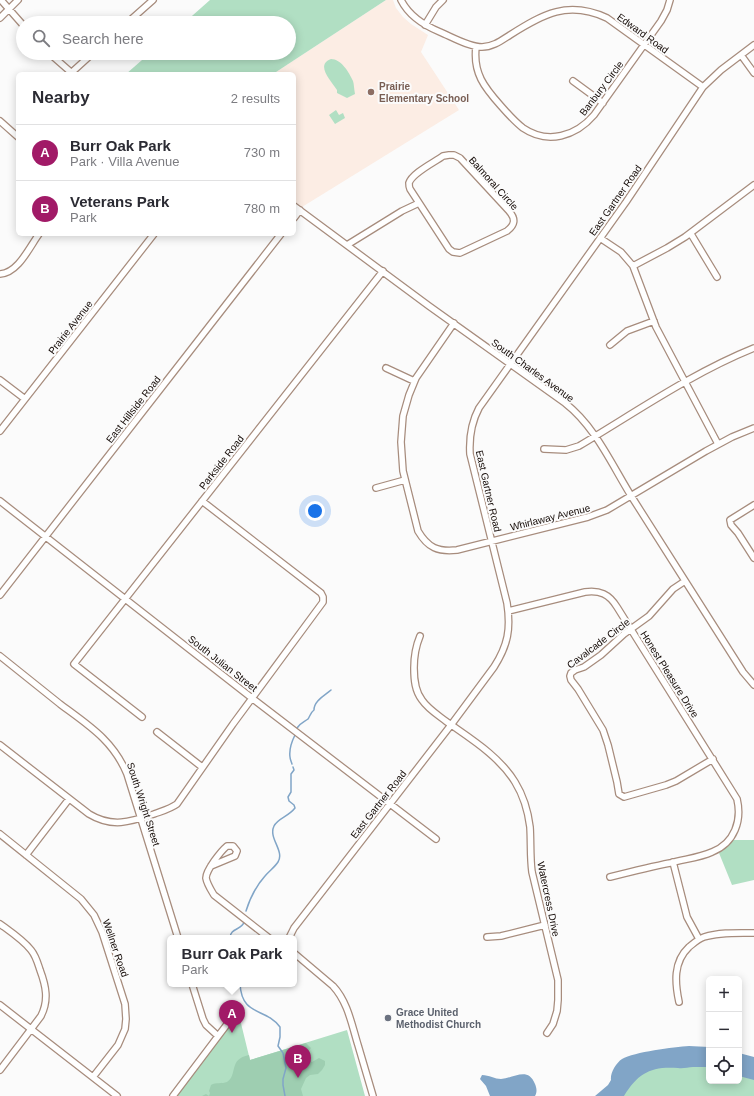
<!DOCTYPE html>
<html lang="en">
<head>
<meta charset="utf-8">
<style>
  :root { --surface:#fff; --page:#f7f7f7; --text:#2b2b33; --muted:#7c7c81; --line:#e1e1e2; --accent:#a11a67 }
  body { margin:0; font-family:Helvetica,sans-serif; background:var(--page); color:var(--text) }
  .controls { position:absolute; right:12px; bottom:12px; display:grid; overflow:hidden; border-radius:6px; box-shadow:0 2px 10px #0003 }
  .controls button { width:36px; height:36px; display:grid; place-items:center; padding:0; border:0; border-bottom:1px solid var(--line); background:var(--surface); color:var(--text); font:20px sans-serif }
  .you { position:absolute; left:315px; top:511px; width:14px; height:14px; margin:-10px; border:3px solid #fff; border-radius:50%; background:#1a73e8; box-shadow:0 0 0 6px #1a73e833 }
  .badge { display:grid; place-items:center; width:26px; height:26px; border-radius:50%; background:var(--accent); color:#fff; font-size:13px; font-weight:700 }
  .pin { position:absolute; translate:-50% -33px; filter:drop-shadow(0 1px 2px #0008) }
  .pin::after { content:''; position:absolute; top:21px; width:14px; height:12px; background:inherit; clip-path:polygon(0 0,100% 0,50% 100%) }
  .popup { position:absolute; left:167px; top:935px; width:130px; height:52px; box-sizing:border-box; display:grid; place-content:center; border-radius:6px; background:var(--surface); filter:drop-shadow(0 1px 3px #0005); font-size:13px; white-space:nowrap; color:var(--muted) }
  .popup b { font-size:15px; color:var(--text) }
  .popup::after { content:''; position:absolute; left:50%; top:100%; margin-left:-8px; border:8px solid transparent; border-top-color:var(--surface) }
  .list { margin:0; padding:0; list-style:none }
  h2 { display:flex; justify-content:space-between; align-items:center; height:52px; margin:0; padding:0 16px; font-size:17px }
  h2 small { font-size:13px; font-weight:400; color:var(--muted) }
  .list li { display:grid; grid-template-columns:26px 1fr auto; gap:12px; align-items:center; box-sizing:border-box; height:56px; padding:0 16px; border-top:1px solid var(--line) }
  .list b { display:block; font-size:15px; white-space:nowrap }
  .list p { margin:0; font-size:13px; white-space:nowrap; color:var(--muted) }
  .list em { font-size:13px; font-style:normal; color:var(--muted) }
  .icon { flex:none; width:22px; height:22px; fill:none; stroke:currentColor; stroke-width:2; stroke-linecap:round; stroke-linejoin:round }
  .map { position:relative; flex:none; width:754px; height:1096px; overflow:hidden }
  .search { position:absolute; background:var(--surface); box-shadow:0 2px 10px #0003; left:16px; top:16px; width:280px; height:44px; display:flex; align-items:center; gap:10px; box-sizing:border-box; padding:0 14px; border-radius:22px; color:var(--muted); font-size:15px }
  .panel { position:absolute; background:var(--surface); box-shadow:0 2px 10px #0003; left:16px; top:72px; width:280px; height:164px; border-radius:6px }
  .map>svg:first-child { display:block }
  .built { fill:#fcede4 }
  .green { fill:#b1dfc3 }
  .forest { fill:#9eceb1 }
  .water { fill:#81a5c7 }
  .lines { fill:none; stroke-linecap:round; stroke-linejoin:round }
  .stream { stroke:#81a5c7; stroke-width:1.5 }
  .minor-casing { stroke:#a78c7d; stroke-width:8 }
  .minor { stroke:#fff; stroke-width:5.5 }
  .education-dot { fill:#8d6e63; stroke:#fbfbfb; stroke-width:1.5 }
  .worship-dot { fill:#6b7280; stroke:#fbfbfb; stroke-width:1.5 }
  .labels { text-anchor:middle; stroke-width:4; stroke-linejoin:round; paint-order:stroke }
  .street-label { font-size:10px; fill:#130905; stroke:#fbfbfb }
  .education-label { font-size:10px; font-weight:bold; fill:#785e54; stroke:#fbfbfb; text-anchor:start }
  .worship-label { font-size:10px; font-weight:bold; fill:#5b616d; stroke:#fbfbfb; text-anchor:start }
</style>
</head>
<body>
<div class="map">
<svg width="754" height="1096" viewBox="0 0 754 1096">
  <rect width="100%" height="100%" fill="#fbfbfb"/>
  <!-- built -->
  <path class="built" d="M386 0H393L396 8 403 17 411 24 428 35 421 52 459 110 302 207 294 201V74H273Z"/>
  <!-- green -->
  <path class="green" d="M210 0H386L273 74H126L150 53H289V23H184Z
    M331 59C341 59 349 72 353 81 354 84 354 89 355 94L347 98 337 93V90C331 81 315 65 331 59Z
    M336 110 339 115 343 113 345 118 335 124 329 115Z
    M733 840H754V880L732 885 719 853 724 849Z
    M238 1011 250 1060 347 1030 365 1096H176Z
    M709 1058V1081H739V1064L754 1068V1096H610L626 1070Z"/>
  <!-- forest -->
  <path class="forest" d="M306 1043 311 1048 307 1053 306 1057 308 1060 312 1062 319 1058 325 1061V1065L322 1070 318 1074 310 1075 306 1078 301 1089 303 1096H202L206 1094 209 1096 210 1093 209 1091 211 1085C216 1082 222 1084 227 1082 238 1075 228 1059 249 1055L250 1060Z"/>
  <!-- water -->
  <path class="water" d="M689 1046 709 1047V1067C704 1067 699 1067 693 1067 688 1067 683 1069 678 1068 651 1066 638 1073 624 1096H595L608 1085 611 1080C610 1073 616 1063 622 1059 634 1052 674 1047 689 1046Z
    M739 1053 754 1057V1080L739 1076Z
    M482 1075C489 1075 495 1079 501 1079 514 1078 528 1066 535 1084 537 1089 537 1092 535 1096H490L486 1086 480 1079Z"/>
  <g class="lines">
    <!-- stream -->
    <path class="stream" d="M297 728C300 723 304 722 308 719 310 716 311 712 314 710 314 701 324 696 331 690
      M292 764C291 761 290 759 290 757 289 750 292 741 295 735
      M246 911C250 898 256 886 265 876 269 871 275 867 278 862 285 851 268 838 274 826 278 818 288 817 295 808L294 805 289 801 288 797 291 792V774L294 770 293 767
      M230 938C230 928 242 930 244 922
      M240 984C242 1017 265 1007 280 1027V1037L278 1046 283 1053 286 1068 283 1079V1085L285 1096"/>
    <!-- minor casing -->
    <g class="minor-casing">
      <path id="minor" d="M1 0 23 25
        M401 0C409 16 423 25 440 32 452 37 469 47 482 47 493 47 502 40 510 35 543 14 568 0 607 18L703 87
        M0 18 18 0
        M127 23 153 0
        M425 25 436 7 443 0
        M476 47C473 73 484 87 501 106 508 114 515 122 523 128 548 145 576 136 594 115L661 21 667 10 670 0
        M49 53 73 74
        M741 55 754 73
        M71 73 93 53
        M573 81 603 103
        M0 121 18 137
        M449 155H454L460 158 509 211C516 219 515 225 507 231L460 253 453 252 449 249 410 189C409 187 409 185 409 183 412 173 435 162 443 156Z
        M294 206 429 306 565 403C597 428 613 468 635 502 671 559 707 615 743 672L754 685
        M294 218 300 210
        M691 234 717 277
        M600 238 621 252 633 266 656 327 718 444
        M347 245 402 211 419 203
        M633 266 667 248 685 237 754 185
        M0 274C18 273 29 248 39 234
        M454 323 416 378 409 395 403 416 401 442 403 471 418 531C428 548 438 552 457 550L588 517 607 510 706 451 732 437 754 428
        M610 345 627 331 654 321
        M386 368 414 381
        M0 380 25 399
        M0 431 154 234
        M544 449 566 450 579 446C636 412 692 373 754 348
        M376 488 405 480
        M0 501 257 702 436 839
        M754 505 730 520 731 525 738 533 754 558
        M685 581 673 589 649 616 624 634 601 655 584 667 575 670 571 673 570 676 571 680 578 689 603 730 608 745 617 782 619 794 624 797 666 785 676 781 713 759
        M0 595 281 234
        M508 611 585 592C600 590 609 594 617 607L737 799C742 820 735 843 712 852 699 858 684 859 670 863 650 867 630 872 610 877
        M420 636C415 648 414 656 414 668 414 680 415 691 422 700 428 709 438 715 447 722 471 739 499 756 515 782 523 795 528 811 530 827 531 842 530 857 532 872L558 980V1000L557 1011 553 1024 547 1033
        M0 656C20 672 40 688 60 704 88 725 113 740 127 774L178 938
        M142 717 74 664 383 271
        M157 732 202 767
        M0 745 89 814C112 828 130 822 154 814 162 811 170 809 177 804L233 724 323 602V597L321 593 202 501
        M0 834 81 899 94 915 102 932 125 1004 126 1019 125 1029 118 1045 93 1077
        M26 855 69 799
        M673 862 687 917 699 939
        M211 866 235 856 237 851 233 846H227C221 851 206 870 206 878 207 884 211 890 214 895L269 938
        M0 924C11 932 23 940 31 950 36 956 38 964 40 970 46 986 49 1000 41 1016L0 1070
        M487 937 501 936 545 925
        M289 938 294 928 451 725 494 667C508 645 511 629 507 603L470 454C469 437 471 423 479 408L626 202 703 87 721 70 754 45
        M294 953 333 986C348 1002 352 1026 358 1045 363 1062 368 1079 373 1096
        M192 984 203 1019 206 1025 218 1036
        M679 1002C675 983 673 962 689 947 694 943 698 939 704 937 720 932 738 933 754 933
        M0 1005 117 1096
        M173 1096 234 1015"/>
    </g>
    <!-- minor -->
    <use href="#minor" class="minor"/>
  </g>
  <!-- markers -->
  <circle class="education-dot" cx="371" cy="92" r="4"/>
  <circle class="worship-dot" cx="388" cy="1018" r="4"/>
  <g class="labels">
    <!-- street labels -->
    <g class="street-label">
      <text transform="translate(643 33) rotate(36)" y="4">Edward Road</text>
      <text transform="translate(601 88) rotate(-53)" y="4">Banbury Circle</text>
      <text transform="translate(494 183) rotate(48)" y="4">Balmoral Circle</text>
      <text transform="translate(615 200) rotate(-55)" y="4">East Gartner Road</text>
      <text transform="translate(70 327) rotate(-52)" y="4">Prairie Avenue</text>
      <text transform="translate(533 370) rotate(36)" y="4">South Charles Avenue</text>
      <text transform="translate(133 409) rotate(-52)" y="4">East Hillside Road</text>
      <text transform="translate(221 462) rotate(-52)" y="4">Parkside Road</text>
      <text transform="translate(489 491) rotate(77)" y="4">East Gartner Road</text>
      <text transform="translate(550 517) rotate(-14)" y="4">Whirlaway Avenue</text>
      <text transform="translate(598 643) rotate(-37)" y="4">Cavalcade Circle</text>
      <text transform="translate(223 663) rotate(38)" y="4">South Julian Street</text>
      <text transform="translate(670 674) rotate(58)" y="4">Honest Pleasure Drive</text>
      <text transform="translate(144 804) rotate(72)" y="4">South Wright Street</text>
      <text transform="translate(378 804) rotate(-52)" y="4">East Gartner Road</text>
      <text transform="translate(549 899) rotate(78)" y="4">Watercress Drive</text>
      <text transform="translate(116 948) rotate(71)" y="4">Wellner Road</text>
    </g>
    <!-- education labels -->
    <g class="education-label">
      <text x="379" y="90">Prairie<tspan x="379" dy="12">Elementary School</tspan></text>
    </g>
    <!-- worship labels -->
    <g class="worship-label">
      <text x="396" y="1016">Grace United<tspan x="396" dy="12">Methodist Church</tspan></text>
    </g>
  </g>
</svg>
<div class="controls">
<button>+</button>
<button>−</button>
<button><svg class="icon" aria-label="locate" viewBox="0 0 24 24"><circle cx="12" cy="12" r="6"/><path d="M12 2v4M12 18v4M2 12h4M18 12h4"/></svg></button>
</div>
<div class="you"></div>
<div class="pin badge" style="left:232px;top:1033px">A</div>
<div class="popup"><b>Burr Oak Park</b>Park</div>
<div class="pin badge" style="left:298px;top:1078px">B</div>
<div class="search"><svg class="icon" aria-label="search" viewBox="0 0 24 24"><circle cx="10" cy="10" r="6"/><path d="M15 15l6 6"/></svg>Search here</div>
<section class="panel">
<h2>Nearby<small>2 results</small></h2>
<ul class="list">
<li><span class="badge">A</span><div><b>Burr Oak Park</b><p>Park · Villa Avenue</p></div><em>730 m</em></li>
<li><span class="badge">B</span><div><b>Veterans Park</b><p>Park</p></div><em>780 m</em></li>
</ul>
</section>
</div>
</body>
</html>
